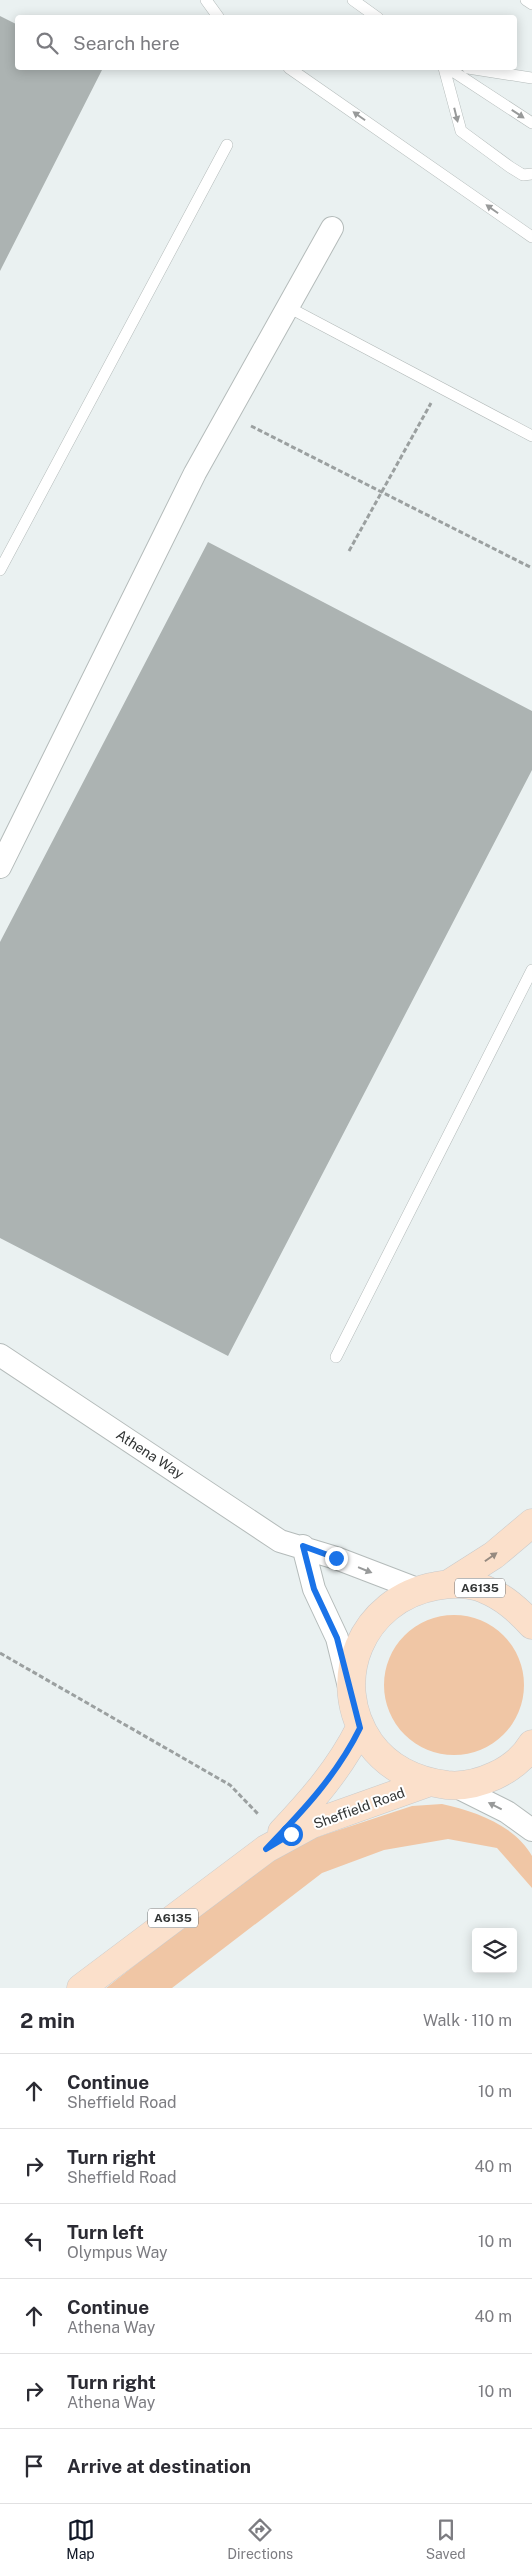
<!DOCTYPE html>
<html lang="en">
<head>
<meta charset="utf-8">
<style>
  :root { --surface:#fff; --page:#f7f7f7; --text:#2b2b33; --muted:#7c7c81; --line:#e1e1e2; --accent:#111827 }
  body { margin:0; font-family:"Public Sans",sans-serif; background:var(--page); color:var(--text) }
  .controls { position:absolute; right:15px; bottom:15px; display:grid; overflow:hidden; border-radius:5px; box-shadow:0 2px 12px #0003 }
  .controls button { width:45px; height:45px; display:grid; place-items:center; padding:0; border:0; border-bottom:1px solid var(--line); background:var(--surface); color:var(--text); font:25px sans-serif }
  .stop { position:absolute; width:15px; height:15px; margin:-11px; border:4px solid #1a73e8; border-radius:50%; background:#fff }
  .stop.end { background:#1a73e8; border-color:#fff; box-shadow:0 1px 5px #0008 }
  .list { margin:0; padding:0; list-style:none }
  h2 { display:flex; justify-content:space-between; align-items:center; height:65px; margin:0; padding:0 20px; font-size:21px }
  h2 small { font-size:16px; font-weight:400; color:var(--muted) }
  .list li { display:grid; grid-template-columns:32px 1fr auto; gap:15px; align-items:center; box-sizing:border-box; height:75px; padding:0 20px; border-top:1px solid var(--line) }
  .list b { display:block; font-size:19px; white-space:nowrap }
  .list p { margin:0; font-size:16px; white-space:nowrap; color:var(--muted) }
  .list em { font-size:16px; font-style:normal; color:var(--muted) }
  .icon { flex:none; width:28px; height:28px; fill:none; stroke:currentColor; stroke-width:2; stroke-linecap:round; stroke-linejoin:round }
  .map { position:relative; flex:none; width:532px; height:1988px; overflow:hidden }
  .search { position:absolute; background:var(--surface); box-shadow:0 2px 12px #0003; left:15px; right:15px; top:15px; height:55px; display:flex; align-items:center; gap:12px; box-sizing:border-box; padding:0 18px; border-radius:5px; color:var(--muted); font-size:19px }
  .sheet { height:515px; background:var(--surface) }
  nav { display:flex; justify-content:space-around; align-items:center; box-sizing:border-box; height:70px; border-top:1px solid var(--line); background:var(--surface); font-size:14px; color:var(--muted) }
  nav a { display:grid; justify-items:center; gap:2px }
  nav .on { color:var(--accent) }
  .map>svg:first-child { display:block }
  .green { fill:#f0c6a5 }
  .building { fill:#acb3b2 }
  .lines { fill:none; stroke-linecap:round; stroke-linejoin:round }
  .lane-casing { stroke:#b4bbba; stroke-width:12 }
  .street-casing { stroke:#b4bbba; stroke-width:24 }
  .primary-casing { stroke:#cacaca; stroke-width:29 }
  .path { stroke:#9ba0a0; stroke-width:3; stroke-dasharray:5 2.5; stroke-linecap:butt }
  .lane { stroke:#fff; stroke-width:11 }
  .street { stroke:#fff; stroke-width:22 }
  .primary { stroke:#fbe0cb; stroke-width:28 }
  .oneway { fill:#989a9a }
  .oneway2 { fill:#968a80 }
  .route { stroke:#1a73e8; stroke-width:6 }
  .labels { text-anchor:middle; stroke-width:4; stroke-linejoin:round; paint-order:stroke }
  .shield { fill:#fff; stroke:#707272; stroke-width:1 }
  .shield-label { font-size:12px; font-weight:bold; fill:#323535 }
  .street-label { font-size:14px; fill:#323535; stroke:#fff }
</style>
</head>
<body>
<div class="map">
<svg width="532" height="1988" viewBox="0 0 532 1988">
  <rect width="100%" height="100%" fill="#eaf1f1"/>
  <!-- green -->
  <path class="green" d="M384 1685a70 70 0 1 1 140 0a70 70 0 1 1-140 0Z
    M442 1804C474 1811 515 1825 532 1856V1888L497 1848 448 1839 384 1850 322 1873 172 1988H106L284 1848 412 1806Z"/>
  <!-- building -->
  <path class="building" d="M0 16 18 25V68H103L0 271Z
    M208 542 532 711V770L228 1356 0 1238V942Z"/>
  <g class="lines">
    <!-- lane casing -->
    <g class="lane-casing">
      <path id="lane" d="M206 0 219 18
        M353 0 378 18
        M526 0 532 4
        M289 68 532 237
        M444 68 461 131 510 167 523 175 532 174
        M448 68 532 123
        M468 68 532 78
        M288 307 532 436
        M0 570 227 145
        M336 1357 532 970"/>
    </g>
    <!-- street casing -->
    <g class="street-casing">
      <path id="street" d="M0 867 195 473 332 228
        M0 1355 280 1541 336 1558 417 1589
        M303 1546 314 1589 337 1638 349 1687
        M455 1786 507 1812 532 1830"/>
    </g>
    <!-- primary casing -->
    <g class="primary-casing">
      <path id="primary" d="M450 1583 494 1555 532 1523
        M532 1625C518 1610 504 1597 484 1589 470 1583 451 1583 436 1586 362 1599 327 1681 370 1743 389 1769 415 1781 447 1785 477 1788 516 1771 532 1744
        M282 1832C313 1799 340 1768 360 1728
        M81 1988 266 1849 312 1824 427 1783"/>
    </g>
    <!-- path -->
    <path class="path" d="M251 426 532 568
      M349 551 431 403
      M0 1653 230 1785 259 1815"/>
    <!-- lane -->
    <use href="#lane" class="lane"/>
    <!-- street -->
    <use href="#street" class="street"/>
    <!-- primary -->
    <use href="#primary" class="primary"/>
  </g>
  <!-- one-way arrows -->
  <defs><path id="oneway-solid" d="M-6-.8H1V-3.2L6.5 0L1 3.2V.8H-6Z" transform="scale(1.25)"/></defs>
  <g class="oneway">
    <use href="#oneway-solid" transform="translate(518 114) rotate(33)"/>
    <use href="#oneway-solid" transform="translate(456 115) rotate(76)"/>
    <use href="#oneway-solid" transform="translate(359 116) rotate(-145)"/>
    <use href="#oneway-solid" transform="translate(492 209) rotate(-145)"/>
    <use href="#oneway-solid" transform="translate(365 1570) rotate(22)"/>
    <use href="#oneway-solid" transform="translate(495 1806) rotate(-153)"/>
  </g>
  <use class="oneway2" href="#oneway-solid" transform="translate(491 1557) rotate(-35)"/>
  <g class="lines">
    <!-- route -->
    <path class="route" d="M291 1834 266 1849C302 1812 337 1775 360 1728L337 1638 314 1589 303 1546 336 1558"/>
  </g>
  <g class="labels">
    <!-- shield labels -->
    <g class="shield">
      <rect x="455" y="1578.5" width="50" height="19" rx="4"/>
      <rect x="148" y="1908.5" width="50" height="19" rx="4"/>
    </g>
    <g class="shield-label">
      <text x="480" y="1592">A6135</text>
      <text x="173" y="1922">A6135</text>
    </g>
    <!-- street labels -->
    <g class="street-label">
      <text transform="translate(150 1454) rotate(33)" y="5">Athena Way</text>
      <text transform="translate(359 1808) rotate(-20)" y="5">Sheffield Road</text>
    </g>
  </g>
</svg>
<div class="controls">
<button><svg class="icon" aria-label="layers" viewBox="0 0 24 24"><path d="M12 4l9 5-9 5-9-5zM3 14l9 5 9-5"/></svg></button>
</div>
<div class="stop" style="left:291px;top:1834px"></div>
<div class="stop end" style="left:336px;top:1558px"></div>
<div class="search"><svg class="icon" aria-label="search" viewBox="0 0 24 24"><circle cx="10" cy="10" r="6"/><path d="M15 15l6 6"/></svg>Search here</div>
</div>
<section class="sheet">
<h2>2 min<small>Walk · 110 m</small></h2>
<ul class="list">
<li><svg class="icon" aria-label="ahead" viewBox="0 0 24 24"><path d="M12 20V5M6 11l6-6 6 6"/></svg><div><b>Continue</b><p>Sheffield Road</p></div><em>10 m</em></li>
<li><svg class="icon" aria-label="right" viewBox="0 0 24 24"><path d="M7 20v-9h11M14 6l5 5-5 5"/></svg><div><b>Turn right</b><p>Sheffield Road</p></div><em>40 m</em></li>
<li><svg class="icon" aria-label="left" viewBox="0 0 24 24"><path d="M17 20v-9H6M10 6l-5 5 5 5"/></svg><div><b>Turn left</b><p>Olympus Way</p></div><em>10 m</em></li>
<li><svg class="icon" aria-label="ahead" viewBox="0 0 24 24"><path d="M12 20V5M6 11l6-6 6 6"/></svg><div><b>Continue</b><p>Athena Way</p></div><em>40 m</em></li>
<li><svg class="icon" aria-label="right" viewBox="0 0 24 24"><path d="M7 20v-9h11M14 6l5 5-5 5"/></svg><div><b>Turn right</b><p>Athena Way</p></div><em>10 m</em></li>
<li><svg class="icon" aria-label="arrive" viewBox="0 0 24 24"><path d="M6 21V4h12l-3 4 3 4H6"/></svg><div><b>Arrive at destination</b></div></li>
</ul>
</section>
<nav>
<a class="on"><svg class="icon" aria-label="map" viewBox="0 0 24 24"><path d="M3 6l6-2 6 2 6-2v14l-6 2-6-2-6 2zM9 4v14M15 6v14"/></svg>Map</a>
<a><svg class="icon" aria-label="directions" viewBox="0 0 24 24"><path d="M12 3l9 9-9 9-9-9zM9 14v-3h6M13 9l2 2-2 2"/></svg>Directions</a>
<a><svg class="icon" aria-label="saved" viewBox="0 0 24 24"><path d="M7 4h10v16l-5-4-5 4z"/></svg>Saved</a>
</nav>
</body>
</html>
